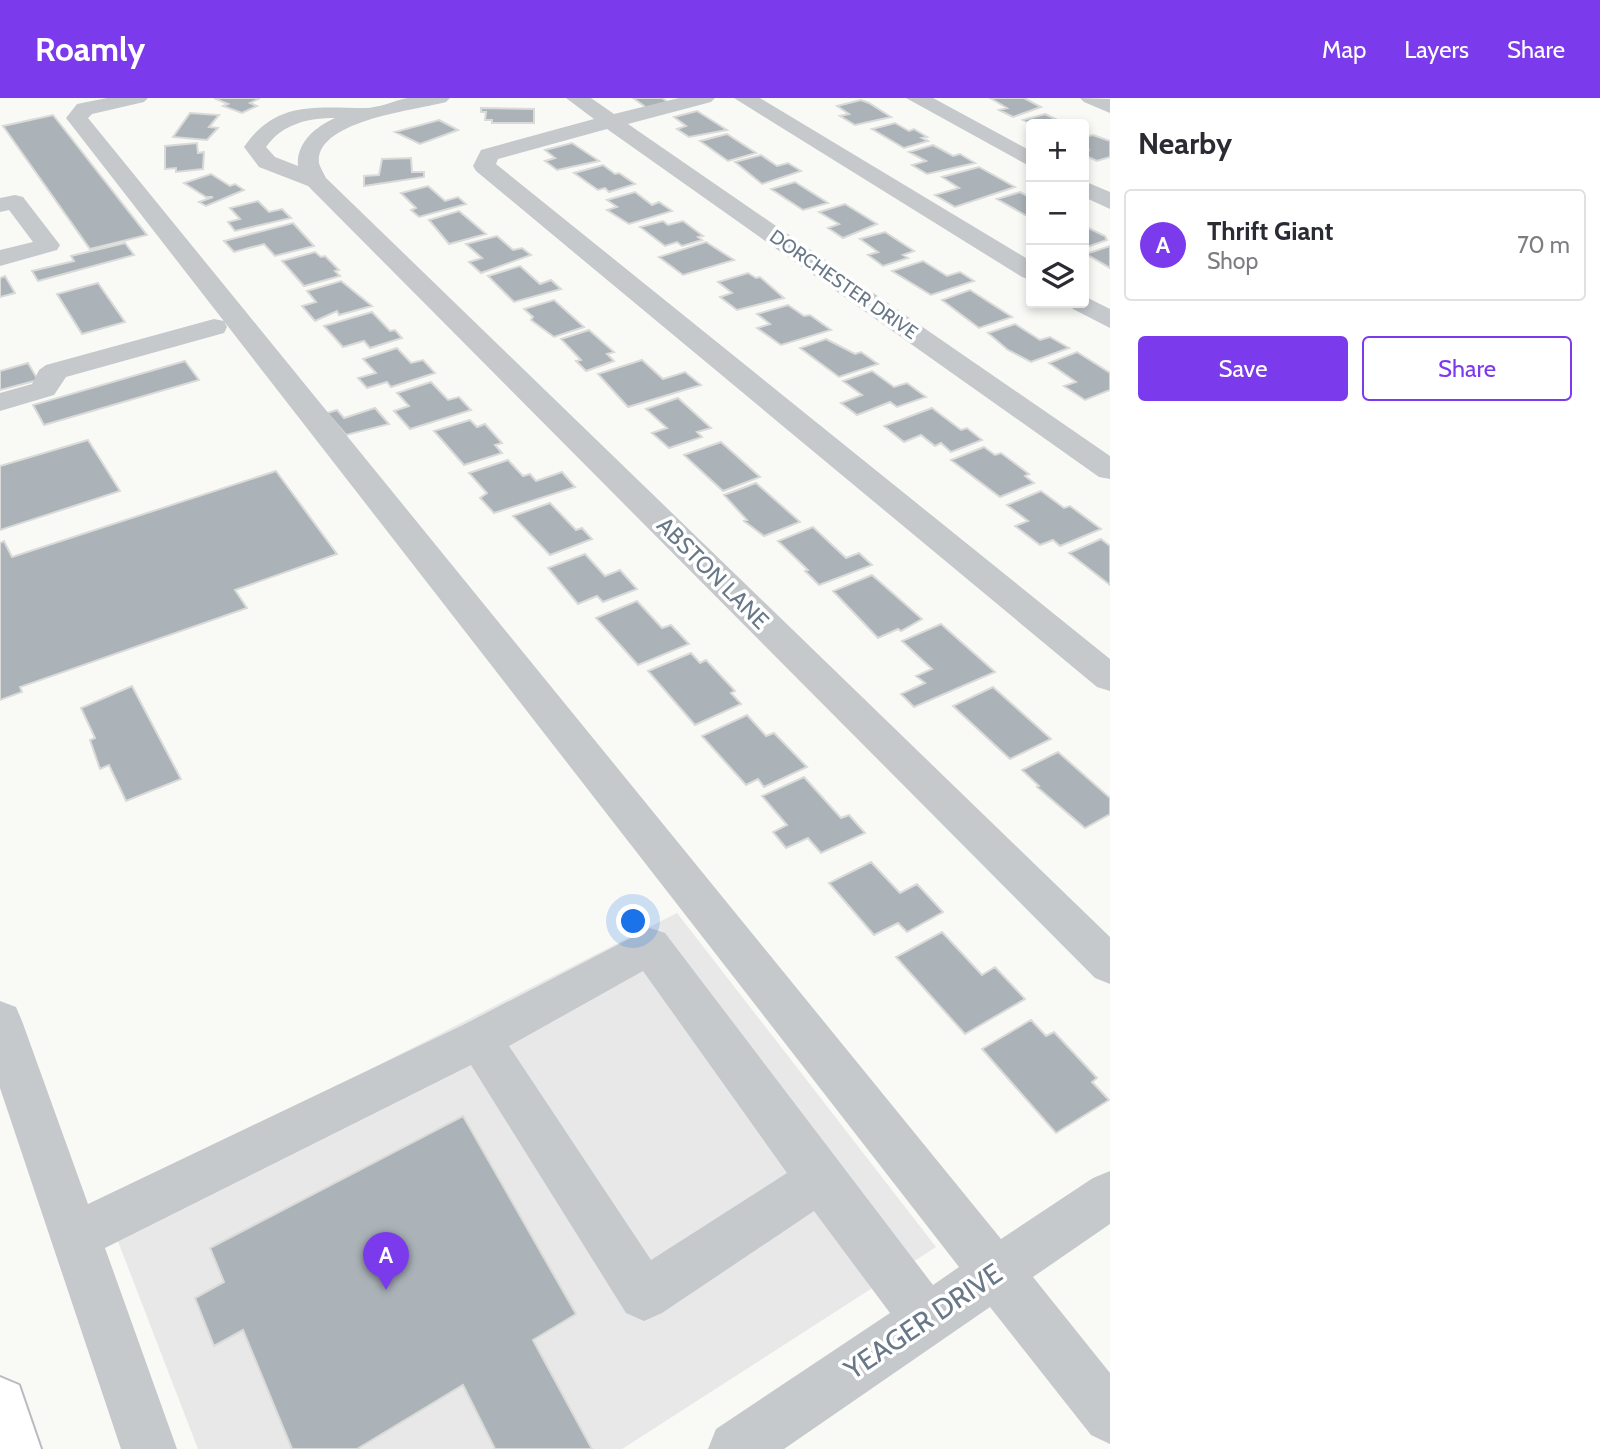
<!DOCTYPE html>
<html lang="en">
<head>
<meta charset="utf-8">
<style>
  :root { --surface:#fff; --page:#f7f7f7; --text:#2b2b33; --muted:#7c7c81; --line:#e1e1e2; --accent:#7c3aed }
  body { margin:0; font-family:Cabin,sans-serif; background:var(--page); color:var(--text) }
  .controls { position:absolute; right:21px; top:21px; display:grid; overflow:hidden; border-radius:7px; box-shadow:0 4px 10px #0003 }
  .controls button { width:63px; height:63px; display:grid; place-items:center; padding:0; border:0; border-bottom:2px solid var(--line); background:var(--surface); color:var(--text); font:35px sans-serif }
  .you { position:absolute; left:634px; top:824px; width:24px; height:24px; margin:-18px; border:5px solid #fff; border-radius:50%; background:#1a73e8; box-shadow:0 0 0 10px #1a73e833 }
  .badge { display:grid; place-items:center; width:46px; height:46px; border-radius:50%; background:var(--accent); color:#fff; font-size:23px; font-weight:700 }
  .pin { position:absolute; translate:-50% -58px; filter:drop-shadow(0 2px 4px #0008) }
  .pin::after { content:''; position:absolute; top:37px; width:24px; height:21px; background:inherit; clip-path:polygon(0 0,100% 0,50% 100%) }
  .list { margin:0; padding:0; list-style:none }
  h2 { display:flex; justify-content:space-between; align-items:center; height:91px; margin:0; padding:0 28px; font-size:30px }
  h2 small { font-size:23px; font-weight:400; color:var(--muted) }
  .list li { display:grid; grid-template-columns:46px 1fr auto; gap:21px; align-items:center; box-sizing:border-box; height:112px; margin:0 14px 14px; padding:0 14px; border:2px solid var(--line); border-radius:7px }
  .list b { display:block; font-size:26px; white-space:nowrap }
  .list p { margin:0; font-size:23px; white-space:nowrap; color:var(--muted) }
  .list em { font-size:23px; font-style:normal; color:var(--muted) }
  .actions { display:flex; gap:14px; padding:21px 28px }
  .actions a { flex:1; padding:16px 0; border:2px solid var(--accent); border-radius:7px; text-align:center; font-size:24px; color:var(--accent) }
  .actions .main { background:var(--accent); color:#fff }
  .icon { flex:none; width:38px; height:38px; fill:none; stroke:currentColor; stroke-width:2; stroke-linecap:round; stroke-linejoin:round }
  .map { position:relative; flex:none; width:1110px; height:1351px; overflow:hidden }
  header { display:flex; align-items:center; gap:42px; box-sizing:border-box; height:98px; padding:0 35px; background:var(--accent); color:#fff }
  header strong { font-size:33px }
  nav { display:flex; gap:38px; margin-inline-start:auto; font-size:24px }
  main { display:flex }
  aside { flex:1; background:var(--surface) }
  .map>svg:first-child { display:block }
  .built { fill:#e7e8e7 }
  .building { fill:#abb3b9; stroke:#dadbd9; stroke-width:2 }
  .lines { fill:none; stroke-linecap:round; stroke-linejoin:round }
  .major-casing { stroke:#b8bcc0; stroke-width:4 }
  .minor { fill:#c5c9cc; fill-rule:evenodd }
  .major { fill:#fff; fill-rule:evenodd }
  .labels { text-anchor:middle; stroke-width:7; stroke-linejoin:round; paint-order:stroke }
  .far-street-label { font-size:19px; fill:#687887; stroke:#fff }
  .street-label { font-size:23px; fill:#687887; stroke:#fff }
  .near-street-label { font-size:28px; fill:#687887; stroke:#fff }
</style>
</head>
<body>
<header>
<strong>Roamly</strong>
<nav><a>Map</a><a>Layers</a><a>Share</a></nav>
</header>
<main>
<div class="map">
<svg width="1110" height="1351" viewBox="0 0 1110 1351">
  <rect width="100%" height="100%" fill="#f9f9f6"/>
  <!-- built -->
  <path class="built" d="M677 815 936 1149 622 1351H198L104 1107Z"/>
  <!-- building -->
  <path class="building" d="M214 0H260L250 5 257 8 242 15 223 8 228 6Z
    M633 0H662L669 5 647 10Z
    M990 0H1024L1041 9 1013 19 999 12 1007 10Z
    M861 2 869 5 891 19 855 27 840 18 849 16 837 8Z
    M481 10 534 11V25H492V22H485L486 14H481Z
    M697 13 727 32 689 39 677 31 686 28 674 19Z
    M190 15 219 17 209 29 218 30 207 42 173 39Z
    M1045 16 1066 26H1032L1023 22Z
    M53 17 57 22 147 137 90 151 3 28Z
    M439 22 458 32 420 46 395 34Z
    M895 25 909 33 914 31 927 39 922 40 928 43 904 50 872 31Z
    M727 36 756 55 728 63 700 43Z
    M1093 37 1110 43V59L1097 63 1084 57 1089 52 1084 49V39Z
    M197 45 198 55 204 54 203 71 176 74V70L165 71V48Z
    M572 45 599 63 557 72 545 63 555 60 545 52Z
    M933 47 953 58 960 56 975 65 927 76 912 67 926 63 909 54Z
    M761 57 777 68 788 65 801 73 762 86 735 64Z
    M411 60 412 74H424V79L364 88V78L379 77 382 61Z
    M603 67 615 76 619 75 635 86 609 94 605 90 598 92 574 75Z
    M979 69 1015 89 955 109 935 97 959 90 942 79Z
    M211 76 230 88 235 86 244 92 206 108 199 104 213 99H206L184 85Z
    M795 84 828 105 803 112 771 91Z
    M428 88 445 103 458 99 466 106 419 119 411 112 416 110 401 95Z
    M635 94 652 107 659 104 672 113 629 126 607 112 617 109 607 102Z
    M1020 94 1031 100V117H1025L997 101Z
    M258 103 269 114 282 111 291 120 235 133 228 124 240 121 230 110Z
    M845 106 877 126 843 140 828 130 839 126 819 114Z
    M459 113 486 136 449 146 429 122Z
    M663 123 668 127 683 123 703 138 698 139 702 142 682 148 677 144 665 148 640 129Z
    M293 125 314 148 275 158 264 146 234 154 224 143Z
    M1084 128 1105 138 1107 142 1084 150Z
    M885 134 914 153 903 157 908 160 883 168 868 157 878 154 860 141Z
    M497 138 513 152 522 150 531 157 481 175 469 164 482 160 466 146Z
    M706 144 734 162 683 177 659 159Z
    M125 145 134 157 38 183 32 173 74 163 71 158Z
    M1110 148V170L1086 156Z
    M315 154 321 159 325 158 339 172 335 173 340 178 304 188 282 163Z
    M923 163 947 178 960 174 974 183 931 197 892 173Z
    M520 168 540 186 551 182 561 191 514 204 488 178Z
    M748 175 756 180 760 179 784 200 737 212 720 199 732 195 718 184Z
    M5 178 15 195 0 199V180Z
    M341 183 372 208 339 217 337 213 315 223 302 208 316 204 307 193Z
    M98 185 125 224 82 236 57 196Z
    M970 192 1012 219 979 230 942 202Z
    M554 202 584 229 554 239 531 222 533 219 524 211Z
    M788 207 804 218 810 217 831 232 781 247 757 230 770 226 757 216Z
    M372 214 390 233 395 232 402 240 370 250 364 243 343 249 324 228Z
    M1015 226 1040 242 1050 239 1069 250 1031 264 1008 252 988 235Z
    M589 232 614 254 607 256 614 263 586 273 576 263 581 262 561 241Z
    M826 241 855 256 861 254 878 266 839 279 800 250Z
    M397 250 411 265 423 262 435 275 391 289 387 284 367 290 358 280 376 275 363 261Z
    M1077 254 1110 275V292L1085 302 1064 288 1076 284 1049 265Z
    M642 262 663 281 685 274 701 287 628 309 598 276Z
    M185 263 199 282 44 327 33 307Z
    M28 265 38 282 0 292V273Z
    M872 273 894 289 907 285 926 299 897 309 890 304 857 317 841 305 862 297 843 283Z
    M431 284 448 302 459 299 471 312 410 331 394 313 409 308 397 295Z
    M678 300 711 330 697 334 702 339 669 350 652 335 667 330 646 311Z
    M375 310 389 326 346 337 327 315 337 312 344 320Z
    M932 310 961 332 967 330 982 342 951 354 941 345 935 348 921 337 904 344 884 328Z
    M470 322 477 329 485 326 502 345 495 347 502 355 464 367 434 333Z
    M88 342 120 393 0 432V368Z
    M721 344 760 379 723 393 684 357Z
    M984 349 995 357 1001 355 1029 376 1025 378 1034 385 1000 399 951 362Z
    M508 362 523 378 530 376 536 383 562 374 575 389 494 415 480 400 487 395 469 375Z
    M276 373 337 456 235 492 247 510 20 589 22 594 0 602V445L4 443 12 459Z
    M756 385 800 424 764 438 744 423 747 422 724 397Z
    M1041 393 1064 410 1070 408 1101 431 1060 448 1053 442 1040 447 1015 428 1028 423 1007 407Z
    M550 405 576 432 582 430 592 441 550 457 513 418Z
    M813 429 846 460 859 455 872 467 819 487 805 473 808 472 778 443Z
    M1101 441 1110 448V487L1069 455Z
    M585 456 605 478 620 472 637 491 603 504 597 498 578 506 548 470Z
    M872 477 922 521 901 533 898 531 878 540 833 493Z
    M637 503 662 530 671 527 689 546 638 567 596 520Z
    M941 526 995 574 914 609 901 596 925 585 916 578 932 571 902 543Z
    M691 555 700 565 706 562 735 593 731 595 741 606 695 627 648 573Z
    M132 588 181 681 126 703 109 667 100 671 90 642 95 640 81 610Z
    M993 589 1051 641 1010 661 953 608Z
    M747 617 766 638 774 635 807 669 764 689 758 681 746 687 702 638Z
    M1058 654 1110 700V716L1085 730 1037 689 1039 688 1022 672Z
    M804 679 841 720 849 717 865 735 821 755 808 740 786 750 773 734 787 727 762 698Z
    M871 764 900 795 917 786 943 814 907 834 898 825 874 837 829 785Z
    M942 834 982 877 995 869 1025 901 965 936 896 859Z
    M1031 922 1046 938 1054 934 1097 980 1092 984 1109 1002 1056 1035 982 951Z
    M463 1018 576 1216 533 1242 592 1351H495L463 1287 357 1351H292L243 1232 214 1248 195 1200 224 1184 210 1150Z"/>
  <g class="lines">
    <!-- major casing -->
    <g class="major-casing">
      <path id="major" d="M0 1279 19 1287 41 1351H0Z"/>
    </g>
    <!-- minor -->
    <path class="minor" d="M107 0H148L144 4 92 16 88 20 1001 1141 1093 1080 1110 1073V1126L1033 1179 1110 1275V1346L1091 1337 990 1209 784 1351H708L716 1331 890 1215 814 1113 662 1215 644 1223 626 1215 471 967 105 1150 177 1351H121L0 990V903L16 909 22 923 88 1106 463 927 650 830 665 835 933 1187 959 1169 66 20 77 6ZM643 873 787 1075 651 1162 509 948Z
      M407 0H450L446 4C418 12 315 22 319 65 320 69 324 76 326 80L1110 839V886L1095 880 308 88 259 69 244 49C276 2 316 10 365 10 378 10 394 3 407 0ZM335 20C315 29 296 45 298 68L275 59 266 49C282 26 308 20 335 20Z
      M566 0H591L614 16 679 0H715L711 4 628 26 1110 358V381L1099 379 607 31 498 61 496 66 1110 561V593L1097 589 476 73 473 68 481 52 594 21Z
      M734 0H760L1031 163V182L1022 179Z
      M906 0H933L1031 53V69Z
      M1080 0 1110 1V15L1084 4Z
      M1084 83 1110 94V111L1084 99Z
      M15 97 23 99 60 147 57 152 0 168V152L33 144 9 112 0 114V100Z
      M1084 198 1110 211V230L1073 211 1069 205H1084Z
      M214 221 224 223 227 229 224 235 66 279 54 297 0 313V295L32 286 39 272 46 267Z"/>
    <!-- major -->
    <use href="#major" class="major"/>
  </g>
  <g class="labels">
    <!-- far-street labels -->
    <g class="far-street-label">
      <text transform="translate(844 186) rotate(35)" y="7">DORCHESTER DRIVE</text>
    </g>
    <!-- street labels -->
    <g class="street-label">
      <text transform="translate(713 475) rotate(45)" y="8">ABSTON LANE</text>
    </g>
    <!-- near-street labels -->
    <g class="near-street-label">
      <text transform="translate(923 1223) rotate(-34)" y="10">YEAGER DRIVE</text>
    </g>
  </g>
</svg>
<div class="controls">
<button>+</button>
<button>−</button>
<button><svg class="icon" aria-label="layers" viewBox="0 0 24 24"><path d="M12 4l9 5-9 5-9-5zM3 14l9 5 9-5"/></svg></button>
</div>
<div class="you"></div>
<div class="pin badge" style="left:386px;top:1192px">A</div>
</div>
<aside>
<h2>Nearby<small></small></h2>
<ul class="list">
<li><span class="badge">A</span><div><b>Thrift Giant</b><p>Shop</p></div><em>70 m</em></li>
</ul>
<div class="actions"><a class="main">Save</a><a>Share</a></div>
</aside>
</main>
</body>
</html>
